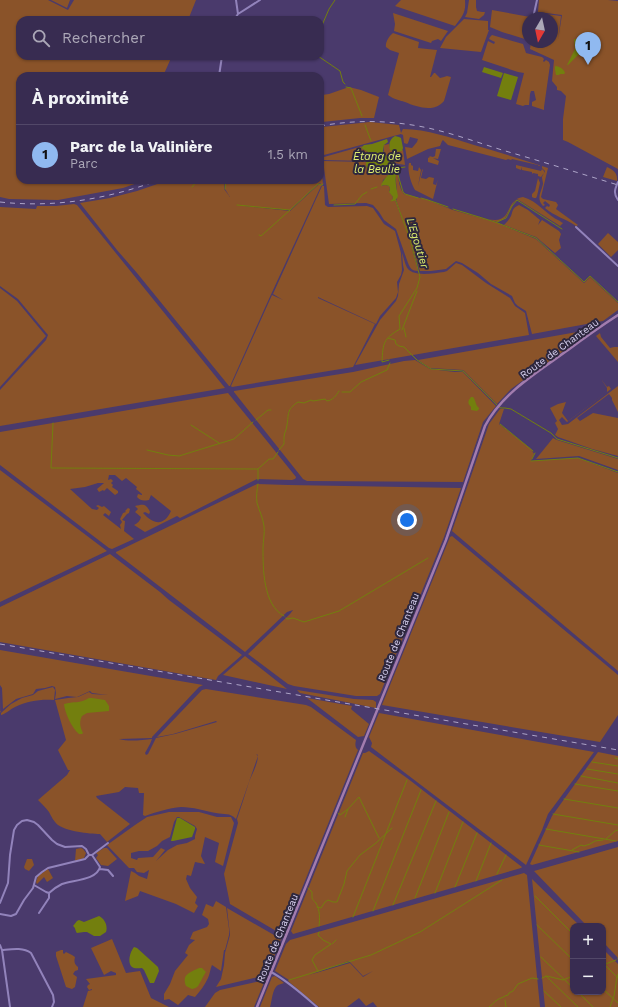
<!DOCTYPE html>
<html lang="fr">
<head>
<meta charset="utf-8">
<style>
  :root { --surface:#382c51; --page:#43385b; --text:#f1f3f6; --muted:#aba7b7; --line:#524868; --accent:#90b9f0 }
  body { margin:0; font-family:"Work Sans",sans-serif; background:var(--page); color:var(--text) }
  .controls { position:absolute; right:12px; bottom:12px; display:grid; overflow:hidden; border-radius:8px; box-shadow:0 1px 3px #0004 }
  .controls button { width:36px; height:36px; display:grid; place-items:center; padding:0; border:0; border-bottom:1px solid var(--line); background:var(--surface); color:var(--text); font:20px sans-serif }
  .compass { position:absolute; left:522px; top:12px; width:36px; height:36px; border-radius:50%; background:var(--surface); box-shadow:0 1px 3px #0004; rotate:189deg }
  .you { position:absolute; left:407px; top:520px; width:14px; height:14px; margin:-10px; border:3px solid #fff; border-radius:50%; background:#1a73e8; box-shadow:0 0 0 6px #1a73e833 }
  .badge { display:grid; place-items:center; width:26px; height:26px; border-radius:50%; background:var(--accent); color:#111; font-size:13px; font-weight:700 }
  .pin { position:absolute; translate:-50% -33px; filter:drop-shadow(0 1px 2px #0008) }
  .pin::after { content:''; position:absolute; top:21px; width:14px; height:12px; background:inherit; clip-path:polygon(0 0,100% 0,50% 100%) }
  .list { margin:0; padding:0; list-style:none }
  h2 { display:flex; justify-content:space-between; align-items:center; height:52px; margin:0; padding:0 16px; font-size:17px }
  h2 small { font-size:13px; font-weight:400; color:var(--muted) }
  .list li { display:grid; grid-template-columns:26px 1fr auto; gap:12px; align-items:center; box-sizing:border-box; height:60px; padding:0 16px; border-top:1px solid var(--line) }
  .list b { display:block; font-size:15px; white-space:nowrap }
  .list p { margin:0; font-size:13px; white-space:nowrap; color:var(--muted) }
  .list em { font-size:13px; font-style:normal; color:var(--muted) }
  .icon { flex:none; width:22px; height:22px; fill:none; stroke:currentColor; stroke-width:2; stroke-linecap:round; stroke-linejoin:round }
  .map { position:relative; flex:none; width:618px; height:1007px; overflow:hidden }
  .search { position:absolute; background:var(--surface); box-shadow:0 1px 3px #0004; left:16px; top:16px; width:308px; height:44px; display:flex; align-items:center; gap:10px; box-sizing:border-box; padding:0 14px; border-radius:12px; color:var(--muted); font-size:15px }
  .panel { position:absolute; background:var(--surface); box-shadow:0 1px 3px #0004; left:16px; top:72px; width:308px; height:112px; border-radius:12px }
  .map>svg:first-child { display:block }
  .green { fill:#8a5329; fill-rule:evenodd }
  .water { fill:#737f0e }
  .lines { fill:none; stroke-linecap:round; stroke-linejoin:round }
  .stream { stroke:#737f0e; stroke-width:1 }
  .minor { stroke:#9283bb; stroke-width:2 }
  .secondary { stroke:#a27cae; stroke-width:2.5 }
  .rail { stroke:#ada4c8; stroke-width:1; stroke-dasharray:5 5; stroke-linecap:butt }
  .labels { text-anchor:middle; stroke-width:4; stroke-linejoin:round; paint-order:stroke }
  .street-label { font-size:10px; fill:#d8d1f0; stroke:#2d273e }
  .water-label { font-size:11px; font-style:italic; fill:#dff16f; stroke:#2d273e }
</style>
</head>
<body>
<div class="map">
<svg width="618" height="1007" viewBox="0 0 618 1007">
  <rect width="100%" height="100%" fill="#4a3a6c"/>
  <!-- green -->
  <path class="green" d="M0 0H48L68 10 74 0H196L188 20H20V56H172L163 76H20V180H146L123 188 58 200 9 199 0 197Z
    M51 0H70L67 8Z
    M401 0H465C466 12 463 16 455 26L395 6Z
    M469 0H476V7L477 11 482 12H485L484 15 479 19 465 17 467 13Z
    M539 0H608L618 1V169L568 142 563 140V119L566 96 561 91 557 90V87L552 81 554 60 530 49 531 42H552V18H545L546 14 561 16 558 40 562 15 538 12Z
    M492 10 530 17V18H528L527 34 528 35V40L502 32 490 27Z
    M393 13 448 31 441 41 438 39 432 41 431 43 394 31 395 24Z
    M464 19 488 21V30H489L481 52 440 48 446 37Z
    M393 33 419 42 418 48 437 50 430 77H431L434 73H435L440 78 444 77 447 76 451 77 444 101C434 113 417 107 405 102 399 100 393 99 388 95L399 53 390 50 386 47C385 43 389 36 393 33Z
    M492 35 523 44 526 53 542 57 544 59 543 61 544 62 546 60 549 62 550 65 544 107V110L532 106V102L536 100 534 91H531L530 94 529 105H525L523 106 516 104 524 73 518 72 482 60 488 41 494 44 495 42 489 39 490 37Z
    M349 87 361 90 379 97 374 118H360L322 122 321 96 322 95 329 94Z
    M370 122 399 125 401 133 403 129C427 129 451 138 474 145 499 152 523 160 548 168L541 197 543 199 556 202 558 205 556 209 578 225 576 226C566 219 554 216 545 208L547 206 549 207 550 205 545 201 543 203 545 205 543 206C536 198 541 193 543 184 543 182 542 179 542 177 543 175 544 173 545 171L542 168V166L512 159 511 160 508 159 506 160 448 145 443 140 442 141 440 146 428 149 407 159 405 147 412 148 417 142 418 139 410 137 408 143 407 144 404 143 403 135 401 134 324 155H322L321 153V128L322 127Z
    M389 144V146L392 151H401L403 150 405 165 399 164 395 163 396 161C393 158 390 158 387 156L384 152V145Z
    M363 146 361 148 368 152V154L365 158 366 161 324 160V157Z
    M436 149H441L438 159 433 158 439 161 438 165 428 162V158L430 157 429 156 433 157 435 156Z
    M320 157 323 184 322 185 320 183 318 184 290 210 236 205 290 211 318 185H323L321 186 268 301 230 386H229L137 273 117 250 80 203 110 198 137 191 169 180H225L224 189 230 197 225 189 227 180H320Z
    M323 161 366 162C366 173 371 172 380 175L385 171 388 176 383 180 382 186 385 185 389 186 390 189 389 191 393 197 392 200 393 201 395 200 403 221 396 200 397 199C398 188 394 181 397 169H394L389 173 388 170 391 167 398 166C398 175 398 187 404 194L428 200 453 210 495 222 536 239 584 283 590 277 618 303V310L603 321 532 334 526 311 518 306 515 303 512 296 491 284 478 273 462 263 456 261 446 269 431 271H420L410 240 418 271C412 271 410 268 408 263L396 229 384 220 379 212 373 205 366 203 329 204Z
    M409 163H411V165L413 166V170L418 171 419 167 421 170 418 186 422 170 423 169 421 178 426 179 429 177 434 178 433 184 436 185 438 179 433 199 415 190C411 183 407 171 409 163Z
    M516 165 541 171 542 169 544 171V173L541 177 538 176V174L533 173 532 174V172L522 170V167L521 170 516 168Z
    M607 167C613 170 618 173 617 181L603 177Z
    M538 178 540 183 537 196 536 198H534L532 197V194L535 191Z
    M322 186H324L325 205 328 207 367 206 373 208 384 224 395 231 401 253 402 270 401 275 397 282 398 292 396 298 380 316 376 324 318 297V298L375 324 353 367 232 387 231 386 272 295 283 300 273 294Z
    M523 197C538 201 546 215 560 221L561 222 563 223 560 226 517 199 514 202 505 218 497 222 461 211C470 213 485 220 495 220 512 220 506 199 523 197Z
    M74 204 77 205 225 388 0 426V390L46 340 48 335 18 299 0 286V207L36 209 37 206H56Z
    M519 205 528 210 540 220 538 225 542 220 559 231 561 234 559 240 561 248 555 253 536 237 504 225C507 222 509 220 511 216 513 211 512 208 519 205Z
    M608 233 618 242V250L611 257 598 244Z
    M402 253C404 258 405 265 408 269 415 277 434 273 444 272L447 271 456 263 462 265 486 283 510 298 515 306 525 313 529 335 355 365 380 320 396 301 398 296 399 284 404 270 403 265Z
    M0 288 17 301 46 336 0 387Z
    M594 329 511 389 497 404 463 370 430 368 418 360Z
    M600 333 601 337 610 348 614 347H618V362L596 336Z
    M415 360 430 369 455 372H463L496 406 483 422 463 482 307 481 303 479 234 392V391L353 372 404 361Z
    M601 379 607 387 609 386 611 389 567 422 562 417 559 420 562 425 568 424 618 386V412L612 400V398L609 394 577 418 580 421 593 413 618 418V456L592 449 558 437 555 435 558 429 555 423 557 421 550 408 558 404 566 402 562 413 568 421 607 392V388Z
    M228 393 296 477C296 479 294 479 292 480L257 479 180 518 177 516 145 532 134 525C138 523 140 521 141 517L135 512 138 509 135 506C143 504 146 503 150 512L149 514 145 512 143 513C154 525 164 526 171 511L151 495 149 500C143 501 141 501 137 497L138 494 142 495V494L136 489 137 487 126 478 122 481 115 475H109L108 480 111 479 113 481 111 483 113 485 112 487 118 491V493L115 495 107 488 104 491 103 490 99 492 97 489 104 483H98L85 487 70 489 92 509 97 510 99 508 96 506 98 505 102 507 104 506 111 512 109 516 105 513 103 515 121 529 120 525 122 522 120 519 123 513 126 512 125 511 128 508 130 509 129 513 127 514 122 520 125 521 124 531 134 539 112 549 109 548 0 465V432Z
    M500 409H504L499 424 531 449 534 454 531 461 578 458 618 473V671L452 531 489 424Z
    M553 438 557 440 618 459V470L579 456 536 459Z
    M0 470 107 551 0 602Z
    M257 484 288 485 461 488 444 537 380 694 377 696H356L294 686 288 684 248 654 290 614 293 610 287 612 245 652 116 553V552Z
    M452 536 618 675V715L600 742 382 705 450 537Z
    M110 554 160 592 169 600 242 655 218 676 216 680 0 642V607Z
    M0 650 203 685 199 687 152 737V738L119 739C129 742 142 740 152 739L150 744 145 753 146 755 148 754 156 738 175 734 217 722 216 721 173 734 157 737 202 690 206 689 306 705 311 707 356 740C355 744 355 748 358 750L283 935 230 904 224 874 238 823 237 819C241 807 245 795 249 782 252 774 258 764 258 755L256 754 258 756 236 819C229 812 225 815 216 813 205 811 193 807 181 807 169 808 156 812 145 816L143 815 144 793H139L138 788 125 787 119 792 96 796 97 798 130 824 107 842 100 834C89 834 66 831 58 825 54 822 51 816 49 812 46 808 42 804 38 800L67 775 70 770H68L58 750 66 740 55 700 68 698 78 697 89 692 92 694 108 695 92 693 90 691 77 697 67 696 55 699 56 693 55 687 52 686 45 688 36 689 33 694 16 699 3 709 2 688 0 685Z
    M245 656 287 689 223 675Z
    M0 687 1 711H0L1 713 11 704 22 698 33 695 38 691 53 687 55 690 54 700C41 699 27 701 15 707 10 709 6 714 1 715Z
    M297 690 354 699 373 700 376 702V708L300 693Z
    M307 698 352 706 351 709 352 710 369 724 364 736 358 737Z
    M379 713 594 752 548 814 542 830 526 865 371 747 372 743 369 737Z
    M369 751 407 778 522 867 521 868 293 934 291 931 363 753H365Z
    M598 752 618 756V841L532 865 530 864 552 816Z
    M169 812H199L217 817H231L234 823 223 866 215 862 219 843 205 837 201 856 205 864 195 862 191 876 187 875 186 879 190 888 197 897 195 903 198 906 194 913 176 904 140 891 138 896 125 901 131 871 135 873 139 876 147 879 149 870 144 873 137 872 134 868H129L107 845 135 825 147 817ZM177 817H179L195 826 197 829 195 836V839L187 843 177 845 168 850 156 861 165 850 161 848 153 857 138 858 137 860 131 858V853L139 851H148L157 846 162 841 170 837 174 822Z
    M618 847V958L603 942V926H587L534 871Z
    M81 848 83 849 86 853 84 858 75 861 76 849Z
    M104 848H107L117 859 108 866 101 865 96 858 98 855 96 853Z
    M27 859H32L34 865 29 871 25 869 24 867Z
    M48 869 53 878 47 882 44 877 37 884 36 882 38 876Z
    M524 873 527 875 540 1007H377L373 1002 366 1006 359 998 347 1007H319L288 981 289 980 275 971 286 944 290 940ZM349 961 363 976 373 971 363 977 350 963 309 975Z
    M532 879 580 926H573V992H603V949L618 964V1007H545Z
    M216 901 226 907 229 929V935L225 950H224L221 971 212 965C210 969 210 974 208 978 205 985 200 991 195 997L188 995 178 1005 169 999 164 1000V994L170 984 175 971 188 955 185 953 189 945 195 940 190 939 193 932 207 927 209 924 208 919 202 915 206 904 213 907Z
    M227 908 281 939 267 975 216 987 221 979 224 965 225 953 230 935Z
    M112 939 126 973 140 971 151 998 169 1007H83L88 991 92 990V989L89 990 87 987 88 985 90 984 86 979 116 975V973L111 971 104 975 91 948Z
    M61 950H63V953L64 954 66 952 72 955 75 957C74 961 74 964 78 967V970L75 971 73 974 77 977 75 987 72 989 66 987 56 956V952Z
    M275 976 284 983C282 984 280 984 278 985 272 989 272 1001 270 1007H260L272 977Z
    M265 980 254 1007H205L215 993 220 990Z"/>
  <!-- water -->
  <path class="water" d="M574 39H578V48L581 52 568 65H567L575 49Z
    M555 66C559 66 564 69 565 73L564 74H560L559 75H556L555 70Z
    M484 67 503 73 501 78 482 72Z
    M504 73 518 77 511 100 497 96Z
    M395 136 399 137 401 138 403 148 402 151 394 152 390 150C388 144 390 139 395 136Z
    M387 139 388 142 384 145 383 151C385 156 390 158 394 160L395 162C390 167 385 171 380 175 374 173 367 173 366 165 366 163 366 161 365 158L368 153V152L361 148 364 145 372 144Z
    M398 168C394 178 396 186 398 196 397 199 395 202 390 201L392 200 393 197 389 192 390 189 389 186 385 185 381 186C382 180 392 170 398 168Z
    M471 397H473C476 400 475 405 479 408V409L477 411 471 410V407C467 403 468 401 471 397Z
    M89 698H92L105 700 109 706V711L87 713 82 716C79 722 80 727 83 733L82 734H79C72 728 65 714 64 704 73 701 80 704 89 698Z
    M177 818H180L195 827V829L192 837 173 841H171Z
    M99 916C105 919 108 926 106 932L100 936H94L87 932H84L77 933C75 931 76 928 73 926L77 921 79 920 84 922Z
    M134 947 137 948 158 967 159 971 154 983H150L144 970 142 968C139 968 134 969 132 967 127 963 130 952 134 947Z
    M199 968H202L206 972C205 973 199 985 198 986 196 988 195 988 192 989L186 986C181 974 191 972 199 968Z"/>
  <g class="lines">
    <!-- stream -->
    <path class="stream" d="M320 30 329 9 335 0
      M318 56 340 71 343 82 345 84
      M346 87 351 88 362 116
      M365 125 371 141
      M405 167 398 168V175L403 192 405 194 418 198
      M386 169 389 175
      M192 187 198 180
      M225 189 226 180
      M371 189 377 187
      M421 198 428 200 448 207
      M237 205 290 210 318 184 322 185 323 184
      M334 205 355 204 362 195 367 192
      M453 209 495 222 536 238 584 282 590 276 618 302
      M497 222 506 218 512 206 517 200 562 229
      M259 235 261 236 290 210
      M404 328 406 337
      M402 330 417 291
      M388 338 395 340 396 344 399 346 404 347 417 360 431 369 463 371 497 405
      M389 360 382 362C383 343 383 339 400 329L399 316 417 288 420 277 410 239 395 199
      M342 392H350L361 382 387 370 390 363
      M499 407 501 408H505L511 409 551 433 557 439 618 458
      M256 420 268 410H271
      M53 423 51 468 258 469
      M500 424 533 451
      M191 425 219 443
      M147 450 168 455 179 456 234 439 253 422
      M279 450 284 444C284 442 284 440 284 437 284 433 287 429 287 425 289 414 286 410 298 402L304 403 311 400 313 401 325 399 327 401C333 400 336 396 339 391
      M532 459 535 453
      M531 461 578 458 618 472
      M258 480V469L269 459H273L278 452
      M258 484C257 490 256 497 257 503 259 510 263 518 264 526 265 533 263 541 263 548 263 569 263 605 284 616
      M286 618 287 619 293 618 304 622 339 611 428 558
      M615 758 618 759
      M592 762 618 766
      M587 769 618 774
      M581 776 618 783
      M575 784 618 791
      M564 799 618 808
      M338 813 340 815 348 809 359 797 379 838
      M553 814 618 825
      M345 817 348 809
      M546 829 616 841
      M606 839 615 831 618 830
      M539 845 579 852
      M572 850 581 845 584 846 590 844 595 841 603 840
      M497 874 506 855
      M476 881 491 843
      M455 887 477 833
      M308 888 312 892V898C313 900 314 901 316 903 320 910 320 919 319 926
      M435 893 463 822
      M535 896 573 934
      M415 898 449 812
      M393 905 436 801
      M317 907 321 908 325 902 328 900 333 902H337L344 884 347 871 351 866 360 855 376 843 392 828
      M373 911 421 790
      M353 917 407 780
      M537 925 573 960
      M332 944 336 940
      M541 957 573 988
      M618 959V958
      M603 963 618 978
      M603 965 616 960
      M318 971 312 960 315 955 331 944 323 940 318 935 319 932
      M546 976 578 1007
      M542 978 547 976 563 980 573 976
      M289 980 371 955 420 932 502 880
      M603 989 618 1003
      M544 991 561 1007
      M578 992 593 1007
      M505 1000 506 1007
      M489 1007C492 1005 494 1002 497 1000 500 998 502 998 505 996L508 995 509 993 513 991 518 984 532 978 538 979
      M610 1007 614 996 617 977 618 974"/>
    <!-- minor -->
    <path class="minor" d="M236 0 238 14
      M533 18 537 0
      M234 20 238 14 260 0
      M219 76 222 56
      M618 182C615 189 613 193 618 200
      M576 227 618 266
      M100 869 108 870 113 876
      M34 885 46 892 49 893C53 889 58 886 62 884 73 880 97 880 100 867L92 855
      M0 903 8 883 10 855 14 830 17 825 22 821 27 820 34 822 38 825 52 840 57 844 65 847 82 846 86 849 89 855
      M39 913 49 898V893
      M0 914 11 916 16 914 24 900 33 888 36 877 42 872 48 868 85 859 89 855H92L108 843
      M0 945 2 950 10 1007
      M2 950C12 949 23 947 31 953L53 995 54 1002 52 1007
      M271 972C288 981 302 994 317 1007"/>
    <!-- secondary -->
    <path class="secondary" d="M257 1007 446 540 485 426C502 393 539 371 568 350 584 338 601 326 618 315"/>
    <!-- rail -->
    <path class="rail" d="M320 126C348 121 376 120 405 124 438 128 470 140 502 150 540 161 579 173 618 185
      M0 202C55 208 108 199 159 180
      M0 644 618 750"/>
  </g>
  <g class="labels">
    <!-- street labels -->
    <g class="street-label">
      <text transform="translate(559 348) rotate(-36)" y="4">Route de Chanteau</text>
      <text transform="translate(398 637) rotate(-68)" y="4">Route de Chanteau</text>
      <text transform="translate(277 938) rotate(-68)" y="4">Route de Chanteau</text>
    </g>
    <!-- water labels -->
    <g class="water-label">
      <text x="377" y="160">Étang de<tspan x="377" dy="13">la Beulie</tspan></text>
      <text transform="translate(418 243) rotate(73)" y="4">L'Egoutier</text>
    </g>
  </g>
</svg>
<div class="controls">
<button>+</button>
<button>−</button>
</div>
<svg class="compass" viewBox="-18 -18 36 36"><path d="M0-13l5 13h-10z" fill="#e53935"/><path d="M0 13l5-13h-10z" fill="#aba7b7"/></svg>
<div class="you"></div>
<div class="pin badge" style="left:588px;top:65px">1</div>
<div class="search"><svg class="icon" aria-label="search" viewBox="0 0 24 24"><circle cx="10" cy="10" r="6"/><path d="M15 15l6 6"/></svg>Rechercher</div>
<section class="panel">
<h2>À proximité<small></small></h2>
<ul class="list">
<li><span class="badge">1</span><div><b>Parc de la Valinière</b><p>Parc</p></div><em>1.5 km</em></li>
</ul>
</section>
</div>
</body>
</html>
